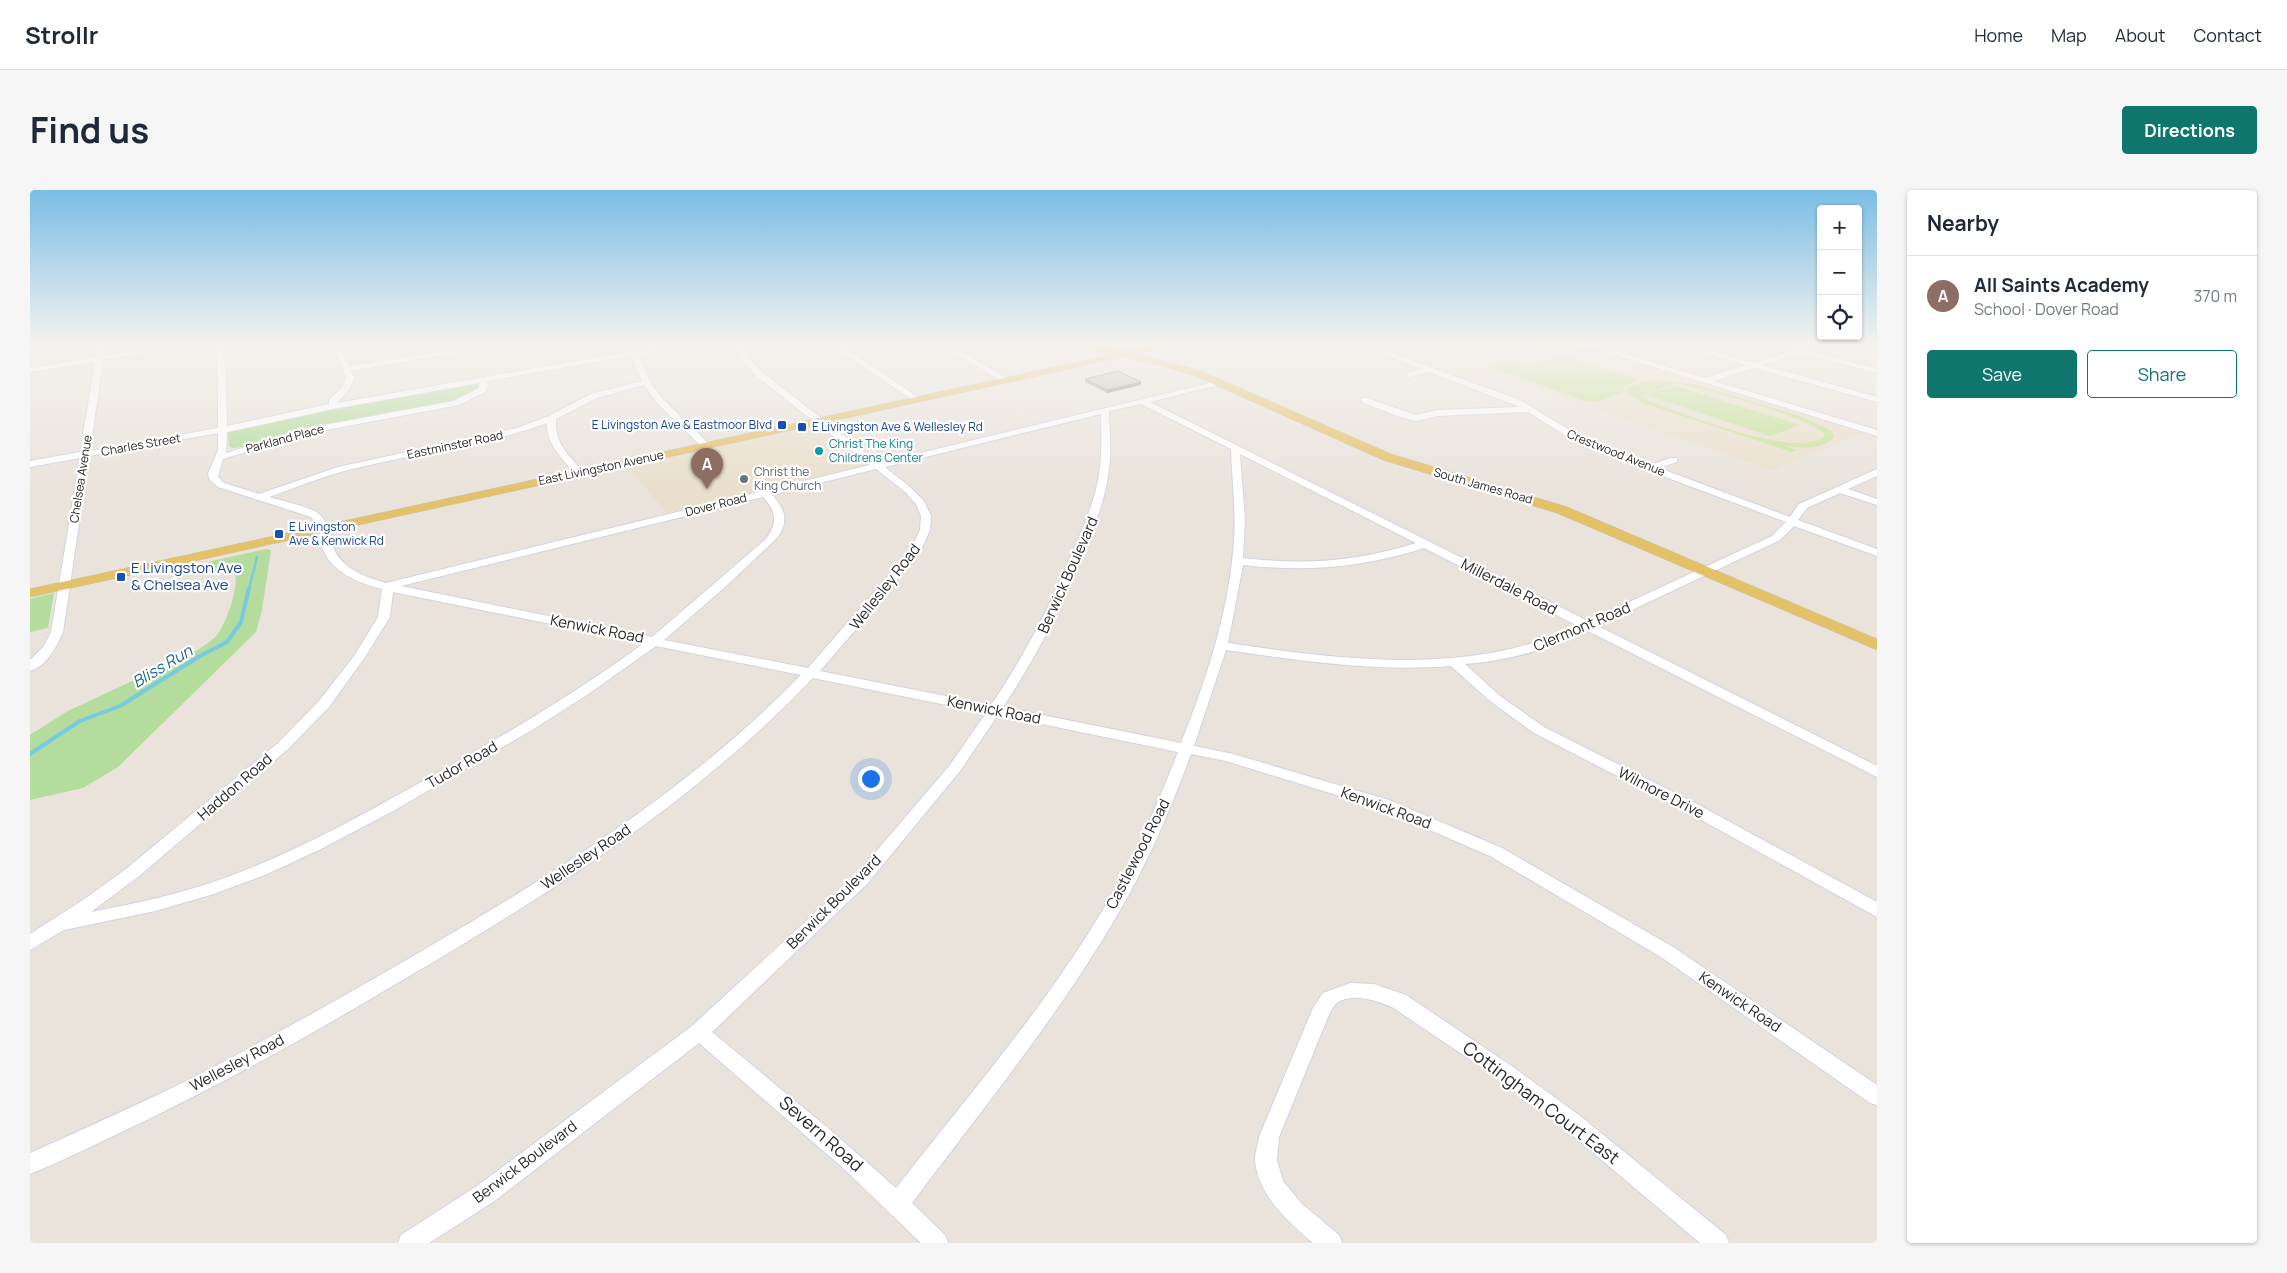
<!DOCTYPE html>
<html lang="en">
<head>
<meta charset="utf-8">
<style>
  :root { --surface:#fff; --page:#f6f6f7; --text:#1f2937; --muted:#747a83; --line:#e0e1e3; --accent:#0f766e }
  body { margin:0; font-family:Manrope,sans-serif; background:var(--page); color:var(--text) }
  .controls { position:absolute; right:15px; top:15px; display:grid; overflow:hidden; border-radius:5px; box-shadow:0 1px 4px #0004 }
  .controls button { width:45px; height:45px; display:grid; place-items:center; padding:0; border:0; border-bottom:1px solid var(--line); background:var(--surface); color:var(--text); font:25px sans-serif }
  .you { position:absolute; left:840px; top:588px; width:18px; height:18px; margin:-12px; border:4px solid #fff; border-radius:50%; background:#1a73e8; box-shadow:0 0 0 8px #1a73e833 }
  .badge { display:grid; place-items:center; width:32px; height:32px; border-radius:50%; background:var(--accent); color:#fff; font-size:16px; font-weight:700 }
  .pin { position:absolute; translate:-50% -41px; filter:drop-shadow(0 1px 2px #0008) }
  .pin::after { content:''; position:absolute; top:26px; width:18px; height:15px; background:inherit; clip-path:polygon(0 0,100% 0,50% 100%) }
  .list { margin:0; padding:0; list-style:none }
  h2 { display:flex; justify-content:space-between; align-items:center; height:65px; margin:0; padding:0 20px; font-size:21px }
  h2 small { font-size:16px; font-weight:400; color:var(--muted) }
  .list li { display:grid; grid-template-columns:32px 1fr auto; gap:15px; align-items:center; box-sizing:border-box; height:80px; padding:0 20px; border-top:1px solid var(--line) }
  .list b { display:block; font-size:19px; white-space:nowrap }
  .list p { margin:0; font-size:16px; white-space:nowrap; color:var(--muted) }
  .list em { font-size:16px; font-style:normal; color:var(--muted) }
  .actions { display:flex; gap:10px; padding:15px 20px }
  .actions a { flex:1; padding:11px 0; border:1px solid var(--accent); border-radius:5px; text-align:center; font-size:18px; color:var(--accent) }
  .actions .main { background:var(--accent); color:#fff }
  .icon { flex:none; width:28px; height:28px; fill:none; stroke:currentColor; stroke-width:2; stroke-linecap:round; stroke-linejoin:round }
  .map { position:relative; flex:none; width:1847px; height:1053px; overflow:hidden; border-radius:5px }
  header { display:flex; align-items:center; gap:30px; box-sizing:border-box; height:70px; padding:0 25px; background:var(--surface); border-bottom:1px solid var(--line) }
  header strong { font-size:24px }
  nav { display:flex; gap:28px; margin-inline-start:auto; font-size:18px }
  .intro { display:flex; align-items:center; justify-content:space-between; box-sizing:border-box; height:120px; padding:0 30px }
  h1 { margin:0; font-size:35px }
  .button { padding:12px 22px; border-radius:5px; background:var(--accent); color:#fff; font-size:18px; font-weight:700 }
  main { display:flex; gap:30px; padding:0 30px }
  aside { flex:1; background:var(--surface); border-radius:5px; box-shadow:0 1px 4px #0004 }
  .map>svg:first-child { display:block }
  .education { fill:#eadfcc }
  .green { fill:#b4dc9c }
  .pitch { fill:#c6e298; fill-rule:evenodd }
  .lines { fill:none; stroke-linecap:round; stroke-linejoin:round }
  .stream-far1 { stroke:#76cbe3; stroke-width:2.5 }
  .stream { stroke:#76cbe3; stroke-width:4 }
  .minor-casing { stroke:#d0d4e0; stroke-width:2 }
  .major-casing { stroke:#c3c3c3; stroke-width:1 }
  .minor { fill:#fff; fill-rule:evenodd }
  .major { fill:#e3c166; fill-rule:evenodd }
  .wall { fill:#a7a39d }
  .shaded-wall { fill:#888480 }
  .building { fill:#c2bdb7; stroke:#888480 }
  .transit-dot { fill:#1a4fb4; stroke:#fff; stroke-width:2 }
  .culture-dot { fill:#0f9aa8; stroke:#fff; stroke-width:2 }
  .worship-dot { fill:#6b7280; stroke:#fff; stroke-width:2 }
  .labels { text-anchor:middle; stroke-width:4.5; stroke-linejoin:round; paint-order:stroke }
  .far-transit-label { font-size:12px; fill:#164399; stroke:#fff; text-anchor:start }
  .far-street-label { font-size:12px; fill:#282828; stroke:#fff }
  .far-culture-label { font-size:12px; fill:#0d838f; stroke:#fff; text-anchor:start }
  .far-worship-label { font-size:12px; fill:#5b616d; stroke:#fff; text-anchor:start }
  .transit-label { font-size:15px; fill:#164399; stroke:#fff; text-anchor:start }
  .street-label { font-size:15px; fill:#282828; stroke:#fff }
  .water-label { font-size:16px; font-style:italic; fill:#19698c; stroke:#fff }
  .near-street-label { font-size:18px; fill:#282828; stroke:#fff }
</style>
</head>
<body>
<header>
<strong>Strollr</strong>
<nav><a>Home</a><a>Map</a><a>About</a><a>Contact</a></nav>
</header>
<div class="intro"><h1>Find us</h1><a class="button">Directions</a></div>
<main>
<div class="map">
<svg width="1847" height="1053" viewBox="0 0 1847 1053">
  <rect width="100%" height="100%" fill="#e9e3db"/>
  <!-- education -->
  <path class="education" d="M1376 154H1545L1835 242 1742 280Z
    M784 235H789L838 273 837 275 637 323 597 276Z"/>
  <!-- green -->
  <path class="green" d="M449 193 448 199 424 211 283 237 214 257 202 258 199 256 198 242 200 240 259 226Z
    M236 359 241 360 232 420 226 442 88 577 53 598 0 610V545L36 522 168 460C174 455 182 451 187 445 197 433 209 396 205 381H168L170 376 182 371Z
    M24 403 18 438 0 442V409Z"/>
  <!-- pitch -->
  <path class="pitch" d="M1531 167 1540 168 1605 188 1608 190 1594 197 1593 202 1569 211H1556L1456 176 1470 172 1504 174Z
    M1623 190 1664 194 1773 227 1797 238 1803 242 1804 247C1793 260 1771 258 1756 256L1766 260 1762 262 1613 213 1603 207 1597 202 1598 198 1609 193ZM1642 193C1663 195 1788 229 1795 245 1772 272 1656 224 1626 214L1609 206 1644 195Z
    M1646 196 1770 235 1740 246 1616 205Z"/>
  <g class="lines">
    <!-- stream-far1 -->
    <path class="stream-far1" d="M219 399 227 367"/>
    <!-- stream -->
    <path class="stream" d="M0 564 50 531 90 516 170 466 197 452 211 432 219 398"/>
    <!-- minor casing -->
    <g class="minor-casing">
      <path id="minor" d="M69 154H76L74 166 149 154H165L73 170 60 261 188 238V188L185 154H192L196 188 197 236 299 214V210L312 197 316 188 303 154H309L319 176 463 154H479L321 181 324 188 320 198 307 213 603 161 645 154H659L656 156 608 165 622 195 633 209 678 253V257H672L627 213 614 195 567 208 526 229C525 255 537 262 552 281V285H546C533 269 516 254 517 233 452 257 382 264 314 281 289 288 264 298 239 307 251 311 283 317 290 325 298 332 299 344 302 354 309 378 335 387 356 393L840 275 726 186 711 168 705 154H711L718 167 732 182 849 273 1192 190V194L1120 212 1558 431 1742 346 1756 332 1563 260 1541 249 1498 222 1407 226 1386 231 1370 227 1331 212V208H1337L1386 225 1407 220 1490 217 1399 182 1376 188V184L1392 179 1327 154H1336L1490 210 1558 251 1620 275 1641 268H1647V272L1629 278 1760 327 1769 314 1847 279V286L1818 299 1847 309V315L1810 303 1777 318 1768 330 1847 359V366L1764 336 1750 350 1568 436 1847 576V587L1558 441C1519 459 1477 471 1435 474L1470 506 1514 537 1667 614 1847 712V727L1657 622 1504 543 1460 511 1421 476C1346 482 1271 471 1196 460L1164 556 1203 564 1359 610 1472 658 1643 757 1847 895V915L1840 913 1631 767 1460 666 1349 618 1196 571 1161 564C1140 621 1116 677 1085 729 1026 829 952 920 882 1013L915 1045 918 1053H891L813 978 669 853 463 1012 399 1053H368L371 1045 447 996 662 836 825 686 920 575 956 523 783 488C655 622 497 718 337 811 254 860 169 906 81 947 54 960 27 973 0 984V963C56 938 112 913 166 886 246 845 325 800 402 755 534 678 664 595 771 485L626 456 557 505 502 540 365 620 289 660 237 684 184 704 125 721 34 740 0 760V744L56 708 96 679 248 553 289 511 324 466 348 427 352 399C328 393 301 382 292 357 288 347 289 336 281 327L188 297 180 290 178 284 188 260V243L59 266 33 442C27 456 16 477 0 481V470L14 456 21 442 50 268 0 277V271L50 262 65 172 0 182V178L66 167ZM601 166 612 191 561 204 519 226 487 238 308 277 229 304 194 293 188 287 193 269 275 244 429 215 455 202 458 196 457 191ZM449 193V198L424 211 273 239 196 263 197 242 303 219ZM1111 214 1201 259C1202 290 1206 320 1204 351 1199 421 1177 488 1151 553L973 517C1006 468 1032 417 1054 362 1065 335 1076 308 1079 279 1082 260 1079 240 1079 221ZM1071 224C1071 241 1072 260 1070 277 1067 305 1056 331 1045 357 1022 413 995 465 961 515L790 481 839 424 891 360 900 340 901 326 894 311 880 297 855 277ZM1210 264 1386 353C1326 372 1275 375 1213 368L1215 329ZM846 279 874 301 886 314 891 326 890 340 882 357 866 377 778 478 634 450 694 398 748 347C759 330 755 319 742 305ZM733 307C747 322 748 333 735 350L622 447 371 396ZM1394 358 1548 436C1439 487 1313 470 1198 453L1213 375C1278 382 1331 378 1394 358ZM363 402 614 453C549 501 480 542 409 582 341 620 273 659 200 686 155 703 108 713 61 722L108 687 258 559 299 517 335 467 360 427ZM968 525 1148 562C1130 608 1110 655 1085 699 1024 807 942 901 866 998L798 938 682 842 837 694 930 581Z
        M800 154H809L891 209 884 211Z
        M910 154H919L980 190 973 192Z
        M1550 154H1561L1675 188 1716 175 1646 154H1656L1724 173 1762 161 1741 154C1750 154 1760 159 1770 158 1778 158 1786 154 1794 154L1778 161 1847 179V183L1770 163 1732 175 1847 207V212L1724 178 1684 191 1847 240V246Z
        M1320 793 1344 794 1376 805 1483 877 1549 925 1696 1045 1699 1053H1670L1535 939 1469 889 1362 817C1347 811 1322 802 1307 813 1303 816 1300 823 1298 827L1249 947 1247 970 1253 991 1271 1013 1309 1045 1312 1053H1283C1258 1031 1228 1006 1225 970 1225 963 1228 954 1229 947L1283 818 1293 803Z"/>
    </g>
    <!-- major casing -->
    <g class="major-casing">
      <path id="major" d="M1050 154H1062L1094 162 1130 154H1146L1145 156 1108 164 1171 181 1361 264 1537 317 1847 449V460L1527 323 1353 270 1163 185 1125 174 1094 167 0 407V399L1080 165 1051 156Z"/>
    </g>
    <!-- minor -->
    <use href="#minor" class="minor"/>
    <!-- major -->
    <use href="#major" class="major"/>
  </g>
  <!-- wall -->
  <path class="wall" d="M1055 189 1111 192V195L1077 203 1055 192Z"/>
  <!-- shaded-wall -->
  <path class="shaded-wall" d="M1111 192V195L1077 203V200Z"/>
  <!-- building -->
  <path class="building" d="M1088 181 1111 192 1077 200 1055 189Z"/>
  <!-- sky -->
  <linearGradient id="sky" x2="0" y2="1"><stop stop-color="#7abde6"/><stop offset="0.51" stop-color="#f5f2ef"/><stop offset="1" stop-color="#f5f2ef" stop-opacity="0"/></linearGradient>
  <rect width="1847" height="301" fill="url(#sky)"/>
  <!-- markers -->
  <g class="transit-dot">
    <rect x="747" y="230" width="10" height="10" rx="2.5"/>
    <rect x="767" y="232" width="10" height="10" rx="2.5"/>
    <rect x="244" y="339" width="10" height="10" rx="2.5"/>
    <rect x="86" y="382" width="10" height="10" rx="2.5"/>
  </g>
  <circle class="culture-dot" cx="789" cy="261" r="5"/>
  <circle class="worship-dot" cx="714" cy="289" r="5"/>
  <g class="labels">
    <!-- far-transit labels -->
    <g class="far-transit-label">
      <text x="742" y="239" text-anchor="end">E Livingston Ave &amp; Eastmoor Blvd</text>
      <text x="782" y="241">E Livingston Ave &amp; Wellesley Rd</text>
      <text x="259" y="341">E Livingston<tspan x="259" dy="14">Ave &amp; Kenwick Rd</tspan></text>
    </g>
    <!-- far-street labels -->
    <g class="far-street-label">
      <text transform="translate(255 249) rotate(-15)" y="4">Parkland Place</text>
      <text transform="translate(111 255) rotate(-10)" y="4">Charles Street</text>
      <text transform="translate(425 255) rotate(-12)" y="4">Eastminster Road</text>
      <text transform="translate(1586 263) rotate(22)" y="4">Crestwood Avenue</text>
      <text transform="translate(571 278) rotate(-12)" y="4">East Livingston Avenue</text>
      <text transform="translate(51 289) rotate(-81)" y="4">Chelsea Avenue</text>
      <text transform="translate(1453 296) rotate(16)" y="4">South James Road</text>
      <text transform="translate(686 315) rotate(-14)" y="4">Dover Road</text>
    </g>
    <!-- far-culture labels -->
    <g class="far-culture-label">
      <text x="799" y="258">Christ The King<tspan x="799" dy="14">Childrens Center</tspan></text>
    </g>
    <!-- far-worship labels -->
    <g class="far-worship-label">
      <text x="724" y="286">Christ the<tspan x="724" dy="14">King Church</tspan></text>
    </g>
    <!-- transit labels -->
    <g class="transit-label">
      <text x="101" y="383">E Livingston Ave<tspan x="101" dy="17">&amp; Chelsea Ave</tspan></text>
    </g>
    <!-- street labels -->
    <g class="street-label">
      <text transform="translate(1038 385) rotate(-66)" y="5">Berwick Boulevard</text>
      <text transform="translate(855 397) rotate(-52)" y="5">Wellesley Road</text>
      <text transform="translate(1479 397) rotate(27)" y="5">Millerdale Road</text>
      <text transform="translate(1552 437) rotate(-23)" y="5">Clermont Road</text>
      <text transform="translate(567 439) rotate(11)" y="5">Kenwick Road</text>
      <text transform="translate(964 520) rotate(11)" y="5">Kenwick Road</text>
      <text transform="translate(432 575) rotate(-30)" y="5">Tudor Road</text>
      <text transform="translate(205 597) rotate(-41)" y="5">Haddon Road</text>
      <text transform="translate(1631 603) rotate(27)" y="5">Wilmore Drive</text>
      <text transform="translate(1356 618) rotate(20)" y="5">Kenwick Road</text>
      <text transform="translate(1108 664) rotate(-63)" y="5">Castlewood Road</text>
      <text transform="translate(556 667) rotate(-34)" y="5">Wellesley Road</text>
      <text transform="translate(804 712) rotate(-45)" y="5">Berwick Boulevard</text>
      <text transform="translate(1710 812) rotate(34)" y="5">Kenwick Road</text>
      <text transform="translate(207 873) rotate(-28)" y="5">Wellesley Road</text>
      <text transform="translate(495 972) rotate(-37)" y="5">Berwick Boulevard</text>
    </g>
    <!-- water labels -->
    <g class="water-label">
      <text transform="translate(132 476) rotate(-31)" y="6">Bliss Run</text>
    </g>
    <!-- near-street labels -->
    <g class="near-street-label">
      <text transform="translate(1511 913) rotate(37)" y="6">Cottingham Court East</text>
      <text transform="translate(791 944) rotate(41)" y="6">Severn Road</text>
    </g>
  </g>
</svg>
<div class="controls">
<button>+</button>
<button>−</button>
<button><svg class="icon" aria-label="locate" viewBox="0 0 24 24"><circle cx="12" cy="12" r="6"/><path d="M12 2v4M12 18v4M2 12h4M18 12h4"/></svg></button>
</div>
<div class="you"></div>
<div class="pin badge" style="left:677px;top:299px;background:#8d6e63">A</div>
</div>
<aside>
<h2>Nearby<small></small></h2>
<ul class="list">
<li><span class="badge" style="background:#8d6e63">A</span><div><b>All Saints Academy</b><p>School · Dover Road</p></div><em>370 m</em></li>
</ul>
<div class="actions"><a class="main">Save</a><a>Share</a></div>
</aside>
</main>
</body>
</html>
